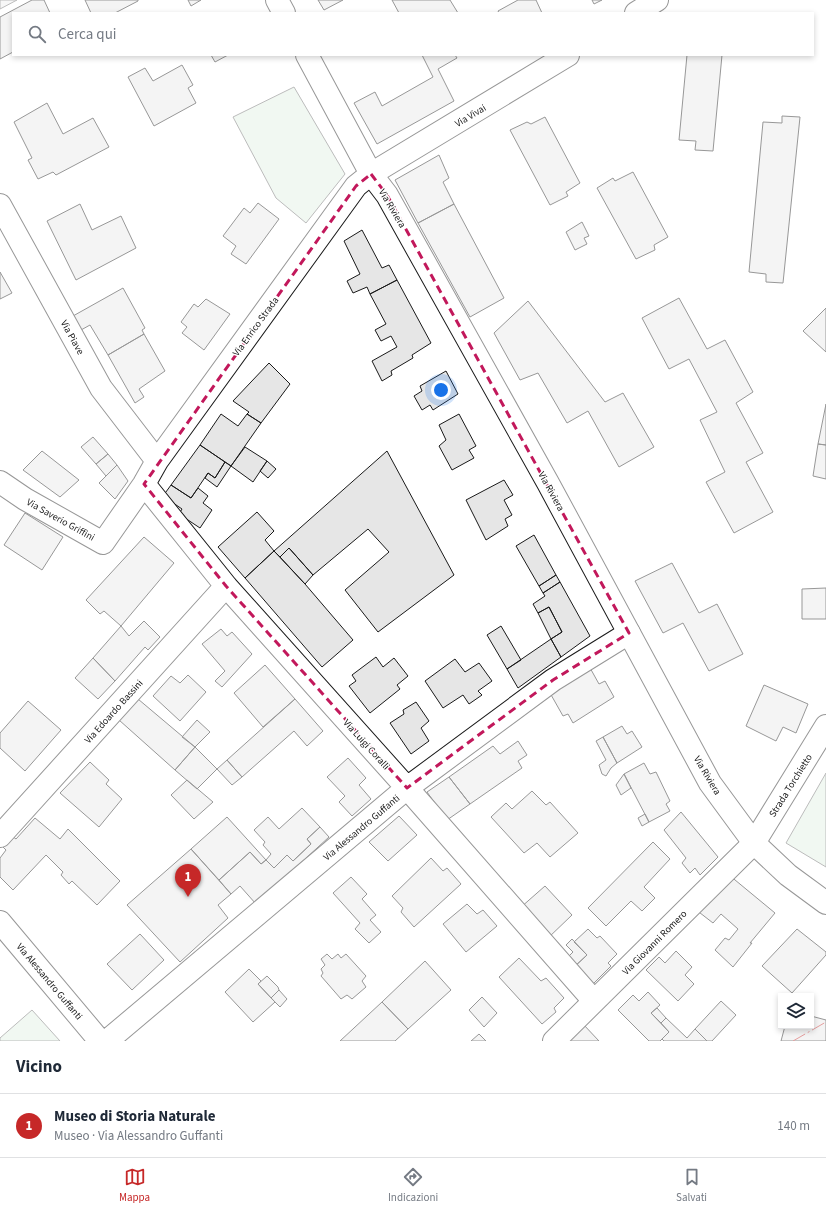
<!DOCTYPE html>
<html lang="it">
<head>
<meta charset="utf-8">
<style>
  :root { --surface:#fff; --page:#f2f2f3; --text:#1f2937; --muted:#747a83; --line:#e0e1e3; --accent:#c62828 }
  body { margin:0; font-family:"Source Sans 3",sans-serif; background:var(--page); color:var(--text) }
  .controls { position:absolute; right:12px; bottom:12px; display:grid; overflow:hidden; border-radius:0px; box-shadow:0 2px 6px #0003 }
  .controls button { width:36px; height:36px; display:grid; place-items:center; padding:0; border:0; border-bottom:1px solid var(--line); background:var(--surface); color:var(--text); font:20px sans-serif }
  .you { position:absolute; left:441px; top:390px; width:14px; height:14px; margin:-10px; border:3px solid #fff; border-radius:50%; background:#1a73e8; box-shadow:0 0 0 6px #1a73e833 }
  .badge { display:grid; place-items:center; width:26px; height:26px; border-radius:50%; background:var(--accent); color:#fff; font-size:13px; font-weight:700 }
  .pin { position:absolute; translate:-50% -33px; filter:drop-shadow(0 1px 2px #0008) }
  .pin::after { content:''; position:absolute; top:21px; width:14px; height:12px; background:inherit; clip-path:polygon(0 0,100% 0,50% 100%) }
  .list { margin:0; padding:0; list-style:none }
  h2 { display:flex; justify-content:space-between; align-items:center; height:52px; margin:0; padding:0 16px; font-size:17px }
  h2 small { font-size:13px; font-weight:400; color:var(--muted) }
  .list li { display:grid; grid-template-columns:26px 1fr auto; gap:12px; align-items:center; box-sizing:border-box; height:64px; padding:0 16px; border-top:1px solid var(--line) }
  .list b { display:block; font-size:15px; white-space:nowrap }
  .list p { margin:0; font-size:13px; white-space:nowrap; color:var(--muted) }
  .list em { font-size:13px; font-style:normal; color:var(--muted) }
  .icon { flex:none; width:22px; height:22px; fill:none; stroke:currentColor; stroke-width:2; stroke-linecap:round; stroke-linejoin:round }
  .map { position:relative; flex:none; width:826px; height:1041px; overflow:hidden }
  .search { position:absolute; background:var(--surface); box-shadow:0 2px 6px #0003; left:12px; right:12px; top:12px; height:44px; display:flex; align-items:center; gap:10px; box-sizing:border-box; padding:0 14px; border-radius:0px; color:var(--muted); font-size:15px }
  .sheet { height:116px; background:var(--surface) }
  nav { display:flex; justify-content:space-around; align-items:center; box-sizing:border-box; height:56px; border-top:1px solid var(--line); background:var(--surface); font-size:11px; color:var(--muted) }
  nav a { display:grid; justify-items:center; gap:2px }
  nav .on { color:var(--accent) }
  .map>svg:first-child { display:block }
  .green { fill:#e0efe3; stroke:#6a6a6a }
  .parking { fill:#ededed; stroke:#6a6a6a }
  .building { fill:#e6e6e6; stroke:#1a1a1a }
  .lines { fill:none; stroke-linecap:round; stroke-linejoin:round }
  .minor-casing { stroke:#1a1a1a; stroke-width:24 }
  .tertiary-casing { stroke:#1a1a1a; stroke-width:24 }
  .minor { stroke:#fff; stroke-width:22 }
  .tertiary { stroke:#fff; stroke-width:22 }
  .power { stroke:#c62828; stroke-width:1; stroke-dasharray:14 3 2 3; stroke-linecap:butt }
  .marked { fill:none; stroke:#c2185b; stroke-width:3; stroke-dasharray:8 5; stroke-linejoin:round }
  .labels { text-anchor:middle; stroke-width:3; stroke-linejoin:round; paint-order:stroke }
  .street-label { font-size:10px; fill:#1a1a1a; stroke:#fff }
</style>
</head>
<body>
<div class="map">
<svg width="826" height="1041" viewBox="0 0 826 1041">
  <rect width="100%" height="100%" fill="#fff"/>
  <!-- green -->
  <path class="green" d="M294 87 345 174 306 223 276 198 233 117Z
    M826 773V867L786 843Z
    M32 1010 60 1041H0V1038Z"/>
  <!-- parking -->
  <path class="parking" d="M0 0H17L0 9Z"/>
  <!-- building -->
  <path class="building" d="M32 0H44L50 13H13V52L0 59V17Z
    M85 0H138V1L115 13H91Z
    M188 0H201L191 6Z
    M318 0H343L324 10Z
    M392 0H450L458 13H399Z
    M518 0H536L542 13H499L498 11Z
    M592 0H602L594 4Z
    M211 55H228L215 62Z
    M422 55H455L457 58 438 69 454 101 377 144 354 103 375 92 382 106 433 77Z
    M687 55H722L713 151 695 150 696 141 679 140Z
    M182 65 193 85 188 88 196 103 154 126 128 77 145 68 153 81Z
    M47 103 63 134 93 118 109 147 56 175 53 172 38 179 28 160 32 158 14 122Z
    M782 116 800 117 783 283 766 282V274L749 272 763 122 782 123Z
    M545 117 580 183 566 192 568 196 550 205 510 130 527 122 531 124Z
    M439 155 449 178 443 182 454 204 418 223 395 180Z
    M633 172 668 237 654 245 655 250 636 259 597 188 613 178 615 181Z
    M258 203 279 219 246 264 231 254 236 246 223 236 244 208 250 213Z
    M80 204 92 230 121 216 136 248 76 280 47 221Z
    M454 204 504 298 470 317 418 223Z
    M582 222 589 236 584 238 587 244 575 250 566 232Z
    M362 230 382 268 389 265 397 280 370 294 367 287 353 293 347 281 360 274 344 241Z
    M0 272 12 293 0 299Z
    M397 280 431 343 412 355 413 358 391 371 392 375 382 381 372 361 397 347 391 336 381 341 375 330 386 324 370 294Z
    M123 288 145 328 142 330 144 334 108 355 90 325 81 330 73 316Z
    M679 298 707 349 725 340 753 392 736 403 763 453 746 462 773 512 734 533 706 482 725 472 700 420 717 412 689 359 669 369 642 318Z
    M206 299 230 314 204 350 182 333 187 327 181 322 194 304 198 307Z
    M528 301 605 402 623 393 654 447 619 467 588 411 567 423 538 373 520 380 494 333Z
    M826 308V352L803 331Z
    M144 334 165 371 139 389 144 397 135 403 108 355Z
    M269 363 290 384 261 423 247 414 249 412 233 401Z
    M446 371 458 394 433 410 430 405 422 410 414 396 422 391 420 386Z
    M826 404V445L818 444Z
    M221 414 238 426 247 414 261 423 231 466 200 445Z
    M459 414 476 446 469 450 474 458 452 470 439 446 446 440 439 425Z
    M93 437 108 454 96 464 81 447Z
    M818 444 826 445V479L813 476Z
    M200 445 225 462 215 478 208 473 191 498 171 485Z
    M245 447 267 461 253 482 231 466Z
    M42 451 79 480 60 497 23 470Z
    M387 451 454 575 378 632 345 590 389 552 368 529 313 575 289 548 280 557 274 551Z
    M108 454 117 465 106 476 96 464Z
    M267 461 276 469 268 478 260 471Z
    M225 462 231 466 217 487 205 478 208 473 215 478Z
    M117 465 128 481 115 499 99 483Z
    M504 480 513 495 504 500 512 515 505 519 508 526 486 540 466 500Z
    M171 485 191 498 198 488 208 496 203 503 212 510 200 528 179 514 182 509 163 496Z
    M257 512 274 531 265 540 274 551 245 578 218 547Z
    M25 513 63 537 42 570 4 545Z
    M534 535 556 575 539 586 516 546Z
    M144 537 174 563 121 626 104 611 100 614 86 600Z
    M289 548 313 575 305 584 280 557Z
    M274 551 305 584 353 640 322 667 245 578Z
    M672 563 699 613 717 604 743 654 709 671 683 623 663 633 635 581Z
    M556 575 560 582 543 593 539 586Z
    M560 582 590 636 561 657 551 639 562 632 549 607 538 613 533 604 545 596 543 593Z
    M826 588V619H802V589Z
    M549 607 562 632 551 639 538 613Z
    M144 621 160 637 148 650 145 647 115 681 93 658 121 626 129 636Z
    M501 626 521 660 507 669 487 635Z
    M221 629 227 636 232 632 252 654 222 687 215 681 225 671 202 644Z
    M551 639 561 657 518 688 507 669Z
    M376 657 383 667 394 658 408 676 397 685 400 689 370 713 349 686 356 681 352 675Z
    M93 658 115 681 98 699 75 678Z
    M455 659 465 672 479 663 492 681 478 691 482 695 469 704 463 695 443 708 425 681Z
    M265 665 295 699 263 727 234 693Z
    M589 666 599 684 605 681 614 697 573 723 568 714 563 716 550 693Z
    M188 675 206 692 180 721 153 696 171 676 180 683Z
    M764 685 808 704 796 733 783 727 776 741 746 726Z
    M138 699 195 747 175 770 119 720Z
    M295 699 323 731 307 746 294 731 242 777 227 760Z
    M28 701 61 730 25 771 0 748V733Z
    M416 702 429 721 421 728 429 741 411 754 390 723 404 714 403 710Z
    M197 720 210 732 195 747 182 737Z
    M622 726 627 734 632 731 642 747 617 763 603 737Z
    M603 737 617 763 611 768 606 776 602 774 599 765 606 760 596 741Z
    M518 741 527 755 518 761 522 768 470 804 449 777 493 746 500 754Z
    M195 747 217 769 197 789 175 770Z
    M348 758 366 778 359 785 371 799 352 816 339 802 345 796 327 777Z
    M227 760 242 777 232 785 217 769Z
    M90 762 109 780 106 784 122 799 99 827 60 793Z
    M644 763 650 774 656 772 670 801 666 804 670 811 649 822 624 774Z
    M624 774 631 788 621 795 616 785Z
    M449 777 470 804 447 820 427 792Z
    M187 780 213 802 194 819 171 795Z
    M532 791 546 805 550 802 578 833 550 857 537 843 524 853 491 817 506 803 512 809Z
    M302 808 320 827 307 839 311 844 293 861 287 855 274 868 266 860 271 854 263 845 265 842 254 830 268 817 279 829Z
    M681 812 718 857 700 875 695 868 690 873 682 863 686 858 664 830Z
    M645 814 649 822 642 826 638 818Z
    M399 816 417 835 388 861 369 842Z
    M227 817 266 860 261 864 250 852 219 880 191 849Z
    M35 818 60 839 68 829 120 881 97 905 72 881 69 884 61 875 63 872 46 855 13 890 0 877V858L6 850 2 846 12 836 16 839Z
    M320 827 329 837 256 904 240 886 231 894 219 880 250 852 261 864 266 860 274 868 287 855 293 861 311 844 307 839Z
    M653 842 670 859 644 887 655 898 642 911 631 901 606 926 588 908Z
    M191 849 231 894 218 905 228 918 180 962 127 905Z
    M431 858 443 871 447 868 461 884 414 927 401 912 403 908 392 896Z
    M729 875 775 913 750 943H752L733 967 715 950 725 938 729 940 738 929 721 914 713 923 695 909Z
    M351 877 367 894 362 899 376 915 370 920 381 932 369 943 355 929 360 923 333 893Z
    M545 886 572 915 547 939 520 908Z
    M467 904 477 914 483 910 497 926 466 952 443 924Z
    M588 929 597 938 600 936 617 954 608 963 611 966 589 988 573 968 587 955 574 942Z
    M797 929 826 952V955L792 993 762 966Z
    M140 934 164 960 132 990 107 964Z
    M572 939 587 955 573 968 565 960 573 952 566 945Z
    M676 951 692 967 685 975 694 984 678 1001 646 970 659 957 665 963Z
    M327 954 332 959 338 954 341 958 346 954 366 976 362 981 366 987 352 999 347 995 341 999 321 976 323 973 321 969 325 965 321 959Z
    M519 958 541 981 546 978 564 998 554 1008 556 1012 542 1024 499 977Z
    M425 961 451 990 408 1029 382 1002Z
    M249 969 261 981 258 984 275 1002 253 1022 225 992Z
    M267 976 278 987 279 990 271 998 258 984Z
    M279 990 287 999 280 1007 271 998Z
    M648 992 660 1005 651 1013 669 1032 660 1041H649L618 1010 633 995 639 1001Z
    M482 997 497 1013 484 1027 469 1010Z
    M721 1001 736 1015 712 1041H707L695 1029Z
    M382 1002 408 1029 395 1041H340Z
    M657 1008 666 1018 661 1023 651 1013Z
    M811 1016 826 1020V1041H781L785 1026H811Z
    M666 1018 687 1038 695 1029 707 1041H664L662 1039 669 1032 661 1023Z
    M583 1024 599 1041H566Z
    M479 1034 486 1041H471Z"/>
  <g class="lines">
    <!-- minor casing -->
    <g class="minor-casing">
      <path id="minor" d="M636 13 657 0
        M0 205 101 388 157 461
        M0 482 25 499 103 543 144 484 157 461 356 186 371 174 568 55
        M144 484 226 586 407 788 594 1001
        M0 836 226 586
        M0 922 100 1041
        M107 1041 407 788 553 680 629 633
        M554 1041 754 843 826 726"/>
    </g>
    <!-- tertiary casing -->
    <g class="tertiary-casing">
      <path id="tertiary" d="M277 0 284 13
        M307 55 371 174 387 195 548 483 710 783 754 843 788 875 826 903"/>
    </g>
    <!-- minor -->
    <use href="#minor" class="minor"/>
    <!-- tertiary -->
    <use href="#tertiary" class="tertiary"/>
    <!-- power -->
    <path class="power" d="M793 1041 826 1022"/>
  </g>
  <!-- marked area -->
  <path d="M0 0H826V1041H0ZM371 174 387 195 629 633 553 680 407 788 226 586 144 484 356 186Z" fill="#fff" fill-opacity=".55" fill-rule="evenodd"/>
  <path class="marked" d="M371 174 387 195 629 633 553 680 407 788 226 586 144 484 356 186Z"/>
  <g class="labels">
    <!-- street labels -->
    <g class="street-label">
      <text transform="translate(470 115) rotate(-31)" y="4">Via Vivai</text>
      <text transform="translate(393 208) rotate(59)" y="4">Via Riviera</text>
      <text transform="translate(255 326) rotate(-54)" y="4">Via Enrico Strada</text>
      <text transform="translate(73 337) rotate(61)" y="4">Via Piave</text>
      <text transform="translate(552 491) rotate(61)" y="4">Via Riviera</text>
      <text transform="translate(61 519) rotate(29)" y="4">Via Saverio Griffini</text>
      <text transform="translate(113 711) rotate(-48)" y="4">Via Edoardo Bassini</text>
      <text transform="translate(367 744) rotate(48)" y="4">Via Luigi Coralli</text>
      <text transform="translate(708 775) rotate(59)" y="4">Via Riviera</text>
      <text transform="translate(790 785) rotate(-58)" y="4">Strada Torchietto</text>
      <text transform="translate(361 827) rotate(-40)" y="4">Via Alessandro Guffanti</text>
      <text transform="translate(654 942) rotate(-45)" y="4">Via Giovanni Romero</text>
      <text transform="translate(50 981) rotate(50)" y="4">Via Alessandro Guffanti</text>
    </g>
  </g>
</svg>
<div class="controls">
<button><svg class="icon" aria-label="layers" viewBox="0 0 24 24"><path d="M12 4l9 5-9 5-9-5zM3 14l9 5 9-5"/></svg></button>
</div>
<div class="you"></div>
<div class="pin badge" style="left:188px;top:897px">1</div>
<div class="search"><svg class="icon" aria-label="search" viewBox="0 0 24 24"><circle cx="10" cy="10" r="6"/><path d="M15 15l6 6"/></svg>Cerca qui</div>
</div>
<section class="sheet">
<h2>Vicino<small></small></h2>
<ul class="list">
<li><span class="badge">1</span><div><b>Museo di Storia Naturale</b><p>Museo · Via Alessandro Guffanti</p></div><em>140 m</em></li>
</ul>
</section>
<nav>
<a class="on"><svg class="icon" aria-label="map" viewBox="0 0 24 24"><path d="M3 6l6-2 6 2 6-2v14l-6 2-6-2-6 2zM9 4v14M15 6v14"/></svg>Mappa</a>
<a><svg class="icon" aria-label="directions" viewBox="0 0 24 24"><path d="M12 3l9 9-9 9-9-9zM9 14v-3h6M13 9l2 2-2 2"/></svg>Indicazioni</a>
<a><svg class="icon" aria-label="saved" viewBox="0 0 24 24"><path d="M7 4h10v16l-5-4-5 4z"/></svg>Salvati</a>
</nav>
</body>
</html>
